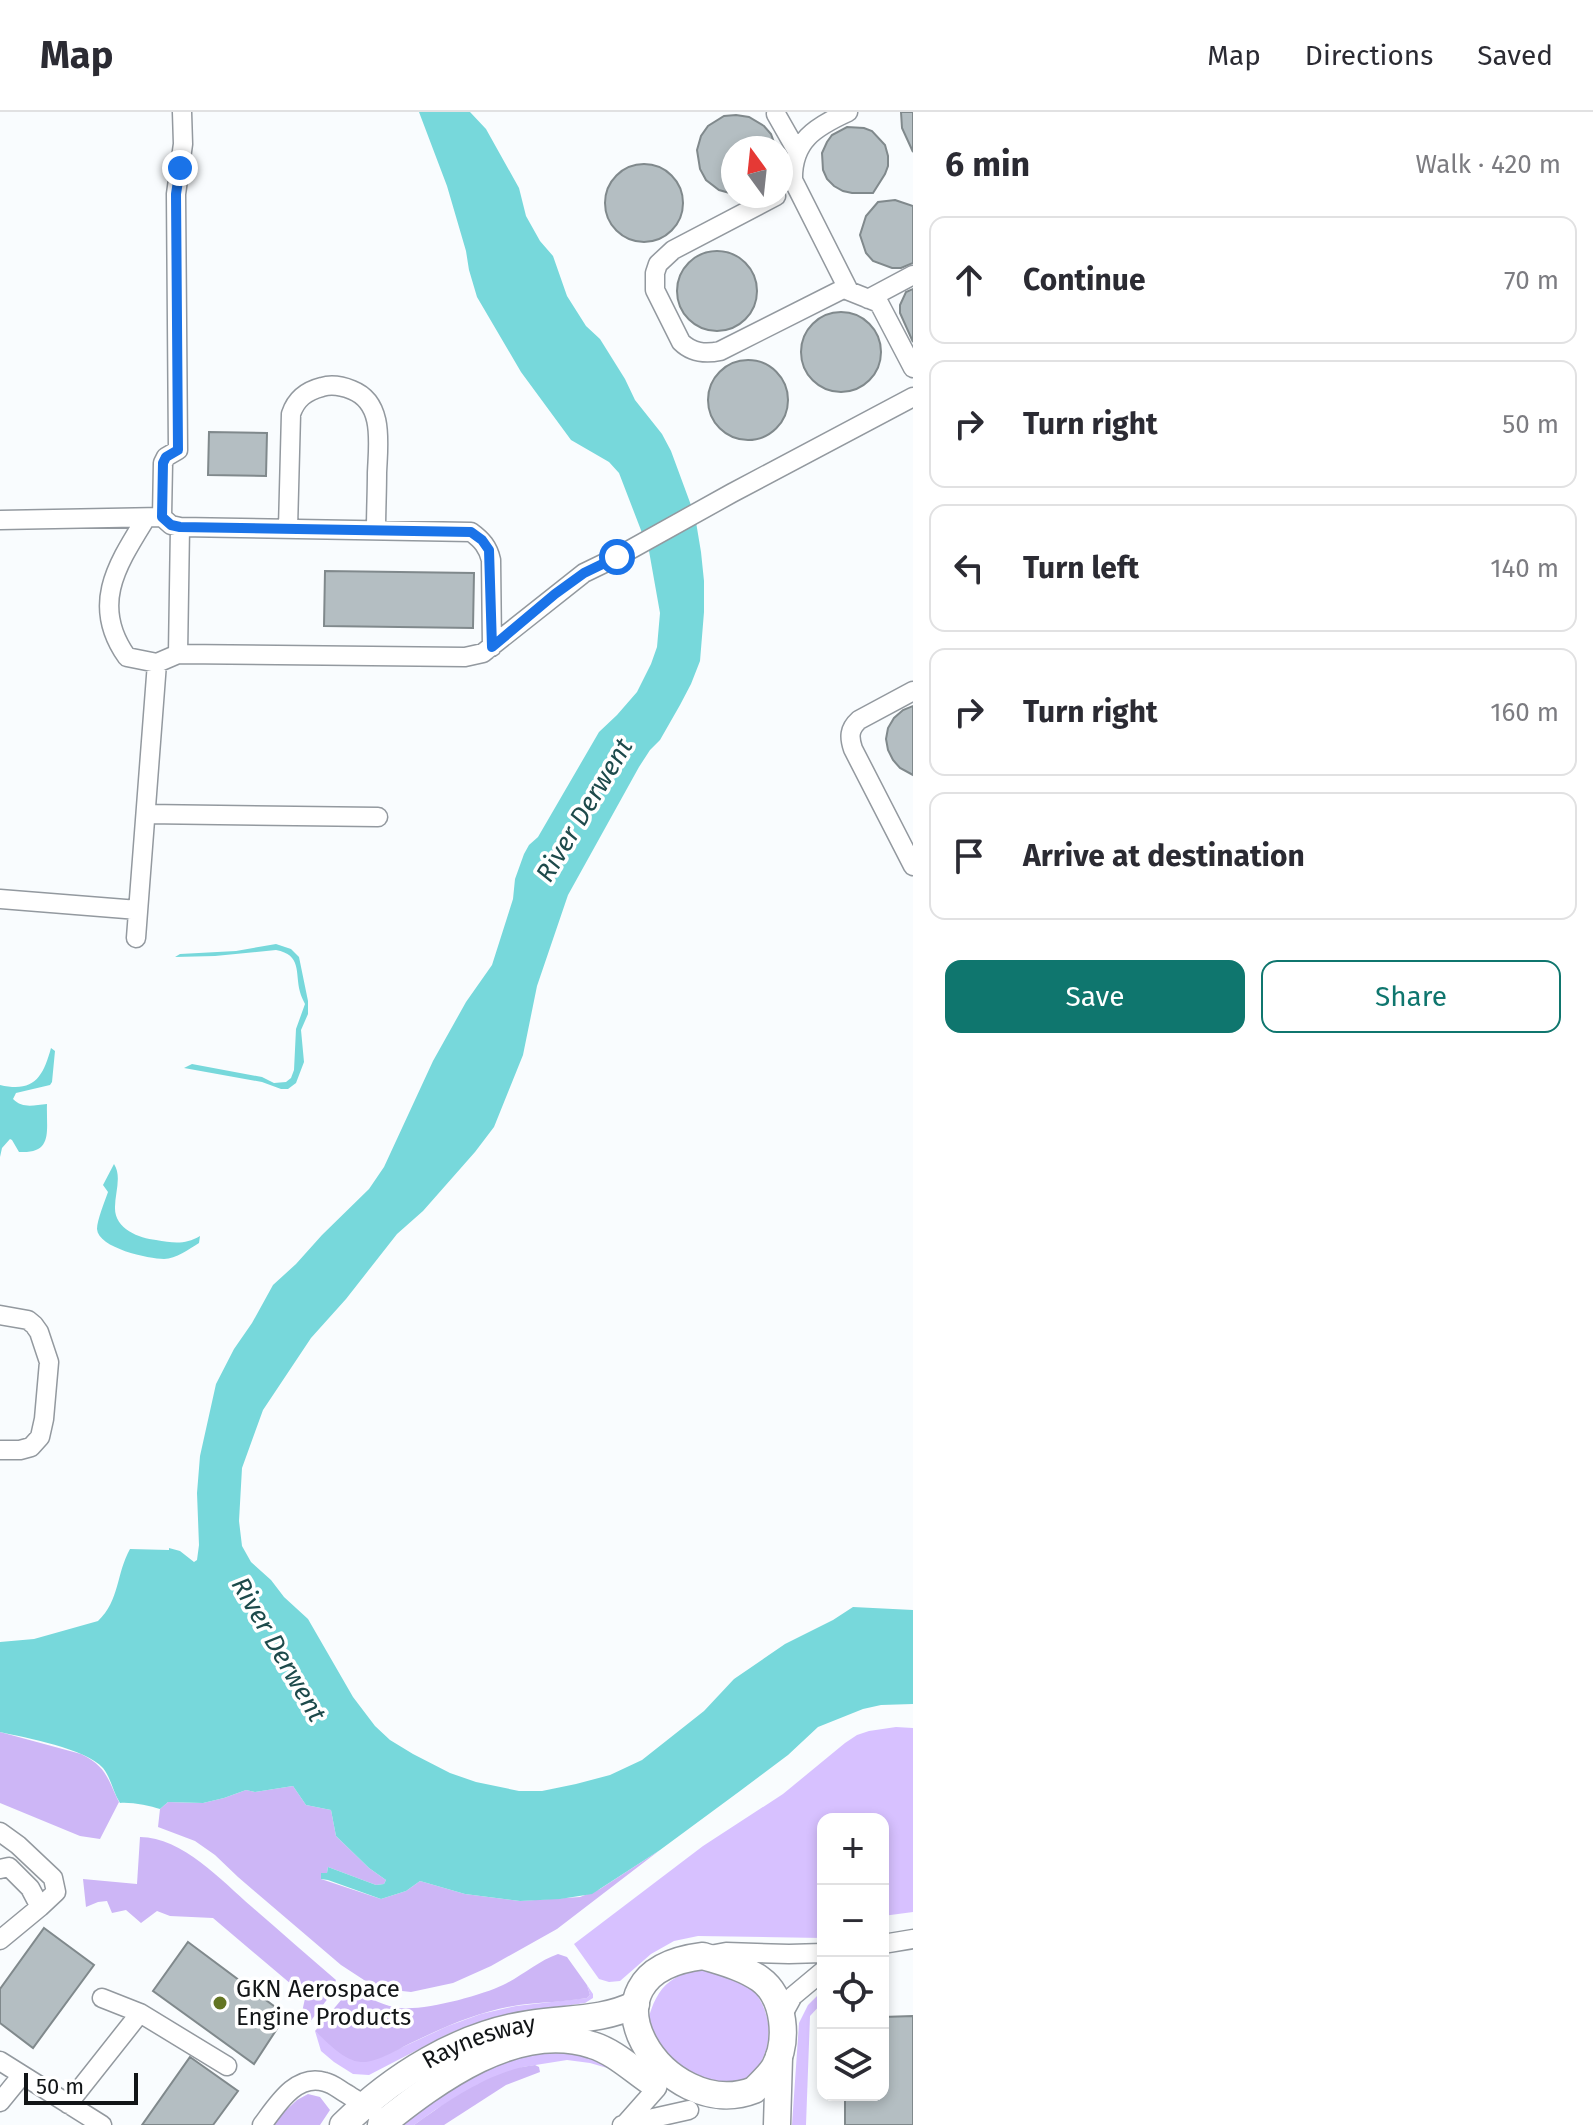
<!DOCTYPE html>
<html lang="en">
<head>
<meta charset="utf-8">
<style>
  :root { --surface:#fff; --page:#f2f2f3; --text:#2b2b33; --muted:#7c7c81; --line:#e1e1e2; --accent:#0f766e }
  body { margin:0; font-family:"Fira Sans",sans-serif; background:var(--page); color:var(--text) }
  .controls { position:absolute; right:24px; bottom:24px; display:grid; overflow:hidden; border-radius:16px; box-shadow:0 4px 12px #0003 }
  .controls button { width:72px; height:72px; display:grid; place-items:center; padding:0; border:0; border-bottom:2px solid var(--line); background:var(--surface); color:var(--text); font:40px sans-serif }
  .compass { position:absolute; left:721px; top:24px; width:72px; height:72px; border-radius:50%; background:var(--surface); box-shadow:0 4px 12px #0003; rotate:345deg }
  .scale { position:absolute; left:24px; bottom:20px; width:114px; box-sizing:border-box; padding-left:8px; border:4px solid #121517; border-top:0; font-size:22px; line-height:28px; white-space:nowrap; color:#121517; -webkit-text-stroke:6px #fff; paint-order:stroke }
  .stop { position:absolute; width:24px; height:24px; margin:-18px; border:6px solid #1a73e8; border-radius:50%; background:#fff }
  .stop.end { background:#1a73e8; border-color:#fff; box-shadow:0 2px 8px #0008 }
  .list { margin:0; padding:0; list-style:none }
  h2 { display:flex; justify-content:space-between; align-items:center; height:104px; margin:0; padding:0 32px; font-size:34px }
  h2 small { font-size:26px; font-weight:400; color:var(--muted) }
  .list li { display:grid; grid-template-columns:52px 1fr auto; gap:24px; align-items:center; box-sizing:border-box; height:128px; margin:0 16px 16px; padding:0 16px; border:2px solid var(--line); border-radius:16px }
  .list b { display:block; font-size:30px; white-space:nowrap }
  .list em { font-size:26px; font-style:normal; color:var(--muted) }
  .actions { display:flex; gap:16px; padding:24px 32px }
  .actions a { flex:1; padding:18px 0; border:2px solid var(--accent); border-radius:16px; text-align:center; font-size:28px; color:var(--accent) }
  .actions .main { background:var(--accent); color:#fff }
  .icon { flex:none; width:44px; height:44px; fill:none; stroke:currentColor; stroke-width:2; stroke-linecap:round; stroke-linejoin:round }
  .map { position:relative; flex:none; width:913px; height:2013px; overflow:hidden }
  header { display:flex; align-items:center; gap:48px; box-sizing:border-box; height:112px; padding:0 40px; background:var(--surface); border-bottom:2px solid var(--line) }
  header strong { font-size:38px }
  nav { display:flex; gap:44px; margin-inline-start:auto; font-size:28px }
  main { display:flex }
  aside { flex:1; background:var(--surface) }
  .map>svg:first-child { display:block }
  .green { fill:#d7c1ff }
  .forest { fill:#cdb6f6 }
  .water { fill:#77d8db }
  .building { fill:#b4bec2; stroke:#80898c; stroke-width:2 }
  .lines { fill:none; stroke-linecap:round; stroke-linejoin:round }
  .minor-casing { stroke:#93999f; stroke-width:21 }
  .highway-casing { stroke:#93999f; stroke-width:29 }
  .minor { stroke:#fff; stroke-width:18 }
  .highway { stroke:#fff; stroke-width:26 }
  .route { stroke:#1a73e8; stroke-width:10 }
  .poi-dot { fill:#637523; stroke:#fff; stroke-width:3 }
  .labels { text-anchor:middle; stroke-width:7; stroke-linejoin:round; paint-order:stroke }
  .poi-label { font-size:24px; fill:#121517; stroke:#fff; text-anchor:start }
  .street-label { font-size:24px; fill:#121517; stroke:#fff }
  .water-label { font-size:26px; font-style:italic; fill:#1d4a4b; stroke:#fff }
</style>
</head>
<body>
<header>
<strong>Map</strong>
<nav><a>Map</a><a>Directions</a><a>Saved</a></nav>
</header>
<main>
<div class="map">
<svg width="913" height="2013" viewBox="0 0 913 2013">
  <rect width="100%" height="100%" fill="#f9fcfe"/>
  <!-- green -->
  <path class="green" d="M896 1615 913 1616V1800L883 1804V1707H823V1807L820 1808 823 1826 698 1824 674 1829 651 1842 620 1869 609 1870 599 1867 574 1832 703 1734 783 1682 845 1631 857 1623 869 1619Z
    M715 1857C728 1863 743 1867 753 1878 772 1900 775 1935 755 1958 750 1963 743 1970 735 1972 720 1976 702 1975 686 1976L647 1912C657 1871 674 1859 715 1857Z
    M587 1873 593 1882V1886L585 1891 516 1901 474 1912 450 1921 369 1963 353 1962 334 1950 321 1939 315 1919 341 1941 353 1948 379 1946 448 1914 481 1902 516 1894 587 1886 590 1883Z
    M823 1878V1890L810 1904 806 2013H792L799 1911 808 1893Z
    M563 1931 621 1960 590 1951 567 1948 523 1955 477 1973 435 1998 414 2013H394L435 1982 502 1948Z"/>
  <!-- forest -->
  <path class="forest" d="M0 1620 81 1642C107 1655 107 1666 119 1690L100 1727 80 1724 0 1691Z
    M293 1674 306 1693 331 1698 336 1724 369 1756 386 1768 384 1772 376 1773 328 1755 327 1761 321 1767 381 1787 406 1779 420 1769 465 1782 520 1789 580 1785 600 1777 660 1738 557 1817 491 1854 453 1871 411 1880 393 1878 364 1868 341 1853 238 1765 215 1743 195 1729 158 1715 160 1697 168 1690 203 1691 224 1686 246 1678 255 1680Z
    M140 1725C182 1725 222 1769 252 1795 280 1819 308 1844 336 1868L329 1885 306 1915 296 1908 302 1900 306 1882 304 1883 213 1806 170 1804 157 1799 141 1811 126 1798 112 1801 107 1789 98 1790 86 1795 83 1767 137 1772Z
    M558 1842 567 1845 587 1873 590 1883 587 1886C564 1890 541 1890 519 1893 481 1899 446 1914 413 1930 398 1937 377 1951 361 1950 344 1949 327 1930 315 1919L347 1881 353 1879C366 1884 380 1892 394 1895 418 1901 480 1884 503 1873 522 1864 538 1849 558 1842Z
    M535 1953 539 1955 540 1960 506 1973 444 2013H414C449 1988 492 1958 535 1953Z
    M308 1982 320 1985 330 1998 320 2013H270L297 1988Z"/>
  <!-- water -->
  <path class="water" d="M419 0H470L486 17 519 76 526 104 540 129 553 144 567 184 586 214 600 227 625 267 635 288 662 322 671 339 695 404 701 440 704 469V500L700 549 691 572 680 593 660 628 650 638 639 655 568 783 537 874 523 943 494 1015 475 1040 423 1099 397 1122 346 1187 311 1226 263 1298 242 1356 239 1409 242 1434 251 1450 271 1468 284 1485 308 1507 353 1585 375 1614 390 1628 413 1642 450 1661 476 1670 519 1679H542L576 1672 610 1663 642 1648 704 1599 734 1567 785 1532 833 1508 853 1495 913 1498V1592L881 1593 863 1597 818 1615 788 1643 740 1679 660 1738 592 1782 560 1787 520 1789 465 1782 420 1769 406 1779 381 1787 328 1768 321 1767V1761H327L328 1755 376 1773 384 1772 386 1768 369 1756 336 1724 331 1698 306 1693 293 1674 255 1680 246 1678 224 1686 203 1691 168 1690 160 1697C150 1694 132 1690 120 1691 113 1680 111 1666 103 1656 85 1636 26 1626 0 1620V1530L34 1527 98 1509C120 1488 116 1462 130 1437L169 1438V1436L180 1439 194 1450 197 1448 199 1433 197 1381 200 1344 216 1272 234 1237 252 1211 273 1173 296 1152 322 1123 369 1077 384 1055 433 949 466 890 492 853 513 787 515 767 524 742 529 733 538 725 599 620 617 603 637 580 651 552 657 535 660 501 649 439 619 361 609 350 571 328 521 260 477 185 469 158 466 139 447 74Z
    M276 832 291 837 299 845 308 889V902L301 918 304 950 296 971 288 977H281L262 970 184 956 192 952 262 965 274 971 286 970 291 966 294 958 296 917 305 892C303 888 301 884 300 880 295 860 302 843 276 838L215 844 175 845 180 842 236 839Z
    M51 936 55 939 52 970 50 973 16 981 13 987C23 997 34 993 47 992 46 1019 54 1042 19 1040L12 1028 10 1027 2 1036 0 1045V973C34 981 43 965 51 936Z
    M114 1052C122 1064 115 1081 115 1095 114 1117 139 1126 156 1128 173 1131 185 1133 200 1124L199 1131C189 1137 176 1147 164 1147 149 1147 98 1136 97 1117 97 1108 105 1089 108 1080L103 1073Z"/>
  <!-- building -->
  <path class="building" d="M901 0H913V40L902 16Z
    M736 3 749 5 764 14 771 22 776 36H733V82L719 78 706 68 700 57 697 38 701 24 708 14 724 4Z
    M847 15 864 16 872 19 885 33 888 44V54L885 62 873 81H852L843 79 834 74 827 67 823 58 822 41 827 30 832 23Z
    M605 91a39 39 0 1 1 78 0a39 39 0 1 1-78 0Z
    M895 88 913 94V151L901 156H892L873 149 866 141 860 123 866 104 878 90Z
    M677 179a40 40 0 1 1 80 0a40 40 0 1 1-80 0Z
    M913 177V230L900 201V193L906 180Z
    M801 240a40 40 0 1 1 80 0a40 40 0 1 1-80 0Z
    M708 288a40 40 0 1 1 80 0a40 40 0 1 1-80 0Z
    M209 320 267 321 266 364 208 363Z
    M325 459 474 461 473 516 324 514Z
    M913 594V663L900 656 893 648 888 638 886 627 888 616 894 606 903 598Z
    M44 1816 94 1853 33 1936 0 1911V1877Z
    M188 1830 286 1903 254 1952 153 1879Z
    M913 1904V2013H845V1983H883V1905Z
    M190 1945 238 1979 213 2013H142Z"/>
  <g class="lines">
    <!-- minor casing -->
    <g class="minor-casing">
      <path id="minor" d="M848 0C815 15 792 29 793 68L849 179 879 191 913 256
        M776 2 797 39
        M776 84 673 138 658 152 655 161V178L681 230C692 241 705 242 720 239L847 175
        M868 187 913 163
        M162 405 163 351 166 345 178 338 176 82 183 32 182 0
        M146 406C117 453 90 493 127 545L157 551 178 542 465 545 483 541 584 461 617 445 732 381 913 285
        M0 408 162 405 171 413 180 415 471 420C482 428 488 435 491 448L492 535
        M288 416 291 302C296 287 306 279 322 275 332 272 342 274 352 278 385 291 378 333 377 361 377 380 376 399 376 418
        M178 542 180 415
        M913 579 859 608C849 617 849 625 853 637L913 754
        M146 702 378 705
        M0 787 138 798
        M136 826 157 551
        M0 1203 28 1208 34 1213 39 1220 49 1250 44 1307 40 1325 31 1335 20 1338H0
        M0 1720 18 1733 53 1766 56 1780 40 1795
        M0 1757 9 1755 30 1776 40 1795 0 1828
        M883 1832 913 1827
        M710 1843 726 1840 789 1842 823 1841
        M102 1886 140 1901 227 1954
        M782 1904 793 1884 823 1859
        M0 1949 102 2013
        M0 1990 22 1963
        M68 1992 140 1901
        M626 2011 657 1976
        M262 2013C277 1993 296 1961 325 1970 334 1972 339 1978 347 1982 356 1988 365 1992 373 1999
        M622 2013 689 1998"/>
    </g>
    <!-- highway casing -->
    <g class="highway-casing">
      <g id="highway">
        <path d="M703 1844C722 1850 743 1855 760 1867 785 1885 789 1929 774 1956 769 1964 761 1971 754 1978 666 2013 565 1861 703 1844Z"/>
        <path id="s1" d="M343 2013C393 1964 458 1923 529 1912 565 1906 603 1909 636 1892"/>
        <path d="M381 2013C436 1969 517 1908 592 1933 615 1940 634 1959 654 1972"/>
        <path d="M777 2013 779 1945"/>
      </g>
    </g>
    <!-- minor -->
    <use href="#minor" class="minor"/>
    <!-- highway -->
    <use href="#highway" class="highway"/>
  </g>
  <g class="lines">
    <!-- route -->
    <path class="route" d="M180 56 176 82 178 338 166 345 163 351 162 405 171 413 180 415 471 420 482 428 489 438 492 535 555 482 584 461 617 445"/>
  </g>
  <!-- markers -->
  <circle class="poi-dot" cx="220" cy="1891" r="8"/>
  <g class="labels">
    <!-- poi labels -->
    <g class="poi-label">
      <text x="236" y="1885">GKN Aerospace<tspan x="236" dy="28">Engine Products</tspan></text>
    </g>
    <!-- street labels -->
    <g class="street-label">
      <text dy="8" stroke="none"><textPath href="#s1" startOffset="162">Raynesway</textPath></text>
    </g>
    <!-- water labels -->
    <g class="water-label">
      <text transform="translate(584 698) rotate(-59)" y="9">River Derwent</text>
      <text transform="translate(279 1537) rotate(60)" y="9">River Derwent</text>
    </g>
  </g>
</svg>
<div class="controls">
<button>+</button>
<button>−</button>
<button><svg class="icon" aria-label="locate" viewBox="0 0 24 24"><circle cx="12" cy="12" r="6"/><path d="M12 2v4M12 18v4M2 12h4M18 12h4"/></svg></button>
<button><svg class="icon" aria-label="layers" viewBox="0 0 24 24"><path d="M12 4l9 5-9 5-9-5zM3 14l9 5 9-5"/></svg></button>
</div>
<svg class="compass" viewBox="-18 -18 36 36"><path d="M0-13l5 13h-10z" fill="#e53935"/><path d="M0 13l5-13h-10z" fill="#7c7c81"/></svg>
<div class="scale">50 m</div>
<div class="stop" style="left:617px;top:445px"></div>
<div class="stop end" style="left:180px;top:56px"></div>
</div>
<aside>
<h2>6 min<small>Walk · 420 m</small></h2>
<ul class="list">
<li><svg class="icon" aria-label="ahead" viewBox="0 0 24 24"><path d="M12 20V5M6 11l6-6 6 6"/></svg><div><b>Continue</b></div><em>70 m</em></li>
<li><svg class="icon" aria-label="right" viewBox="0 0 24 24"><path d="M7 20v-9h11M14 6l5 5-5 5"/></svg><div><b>Turn right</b></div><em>50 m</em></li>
<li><svg class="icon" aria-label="left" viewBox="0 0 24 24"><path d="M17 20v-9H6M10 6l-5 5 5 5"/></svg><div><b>Turn left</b></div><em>140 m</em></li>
<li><svg class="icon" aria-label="right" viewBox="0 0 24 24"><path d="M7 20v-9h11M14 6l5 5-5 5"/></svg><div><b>Turn right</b></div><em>160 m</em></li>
<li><svg class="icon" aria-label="arrive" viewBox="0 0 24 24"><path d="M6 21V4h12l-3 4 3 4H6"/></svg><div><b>Arrive at destination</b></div></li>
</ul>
<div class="actions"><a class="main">Save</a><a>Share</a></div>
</aside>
</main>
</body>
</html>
